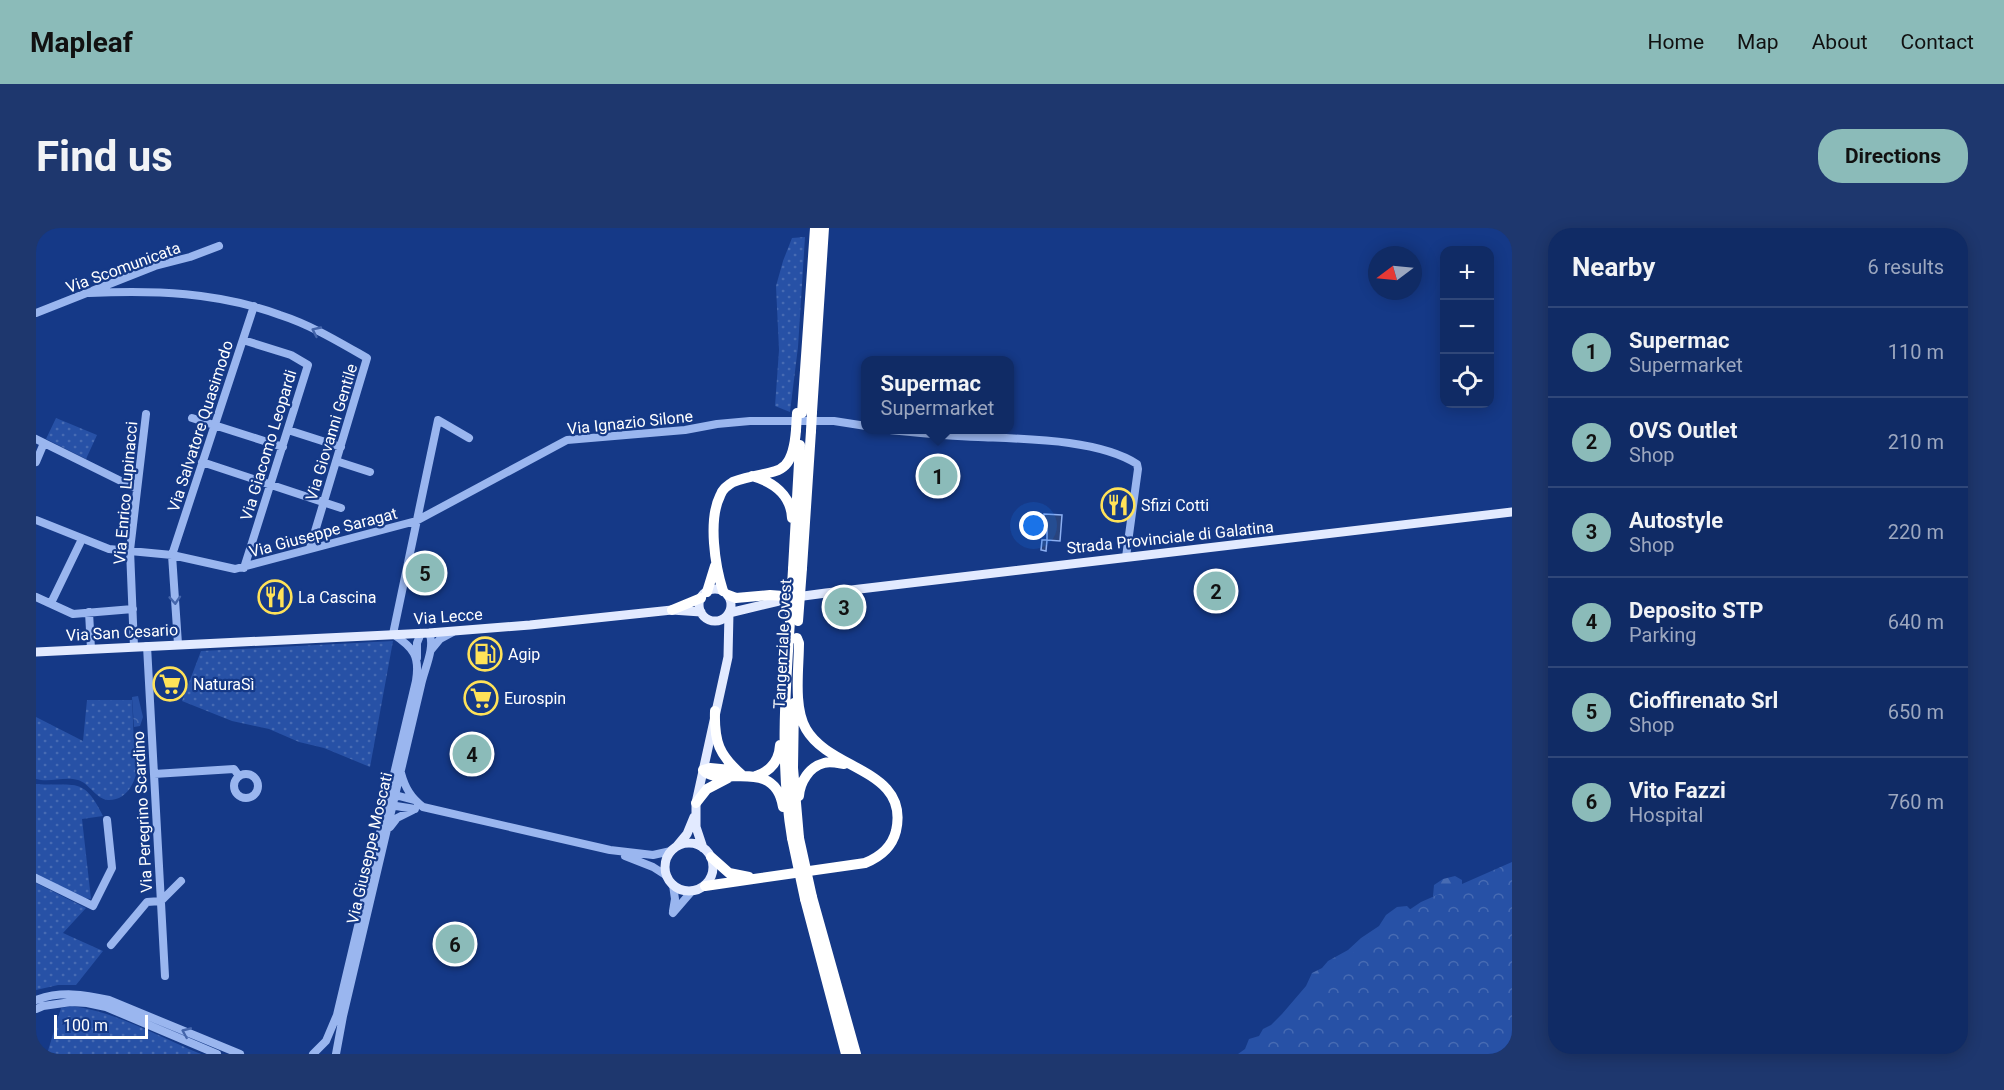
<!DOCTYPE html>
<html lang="en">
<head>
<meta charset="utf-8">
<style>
  :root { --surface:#102b65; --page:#1e376e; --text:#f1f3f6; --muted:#9ca7bf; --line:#304779; --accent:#8bbbb9 }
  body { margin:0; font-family:Roboto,sans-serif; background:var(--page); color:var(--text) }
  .controls { position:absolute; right:18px; top:18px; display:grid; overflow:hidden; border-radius:12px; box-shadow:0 3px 15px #0003 }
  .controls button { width:54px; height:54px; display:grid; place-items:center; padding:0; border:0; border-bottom:2px solid var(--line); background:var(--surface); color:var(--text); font:30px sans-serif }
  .compass { position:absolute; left:1332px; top:18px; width:54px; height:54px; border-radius:50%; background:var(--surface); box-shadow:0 3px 15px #0003; rotate:254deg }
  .scale { position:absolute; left:18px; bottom:15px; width:94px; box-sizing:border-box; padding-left:6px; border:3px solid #fff; border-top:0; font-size:16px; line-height:21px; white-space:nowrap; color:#fff; -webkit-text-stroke:4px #153987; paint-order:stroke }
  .you { position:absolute; left:998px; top:298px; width:21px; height:21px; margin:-15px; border:4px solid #fff; border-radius:50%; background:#1a73e8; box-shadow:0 0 0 9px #1a73e833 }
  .badge { display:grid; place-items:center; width:39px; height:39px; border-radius:50%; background:var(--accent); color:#111; font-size:20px; font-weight:700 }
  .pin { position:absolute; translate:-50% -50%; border:3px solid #fff; box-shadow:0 2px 6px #0006 }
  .popup { position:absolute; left:825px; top:128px; width:153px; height:78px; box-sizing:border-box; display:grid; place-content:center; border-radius:12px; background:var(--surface); filter:drop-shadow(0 2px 4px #0005); font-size:20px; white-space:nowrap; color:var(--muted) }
  .popup b { font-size:22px; color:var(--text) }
  .popup::after { content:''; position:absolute; left:50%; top:100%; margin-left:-12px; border:12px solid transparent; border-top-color:var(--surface) }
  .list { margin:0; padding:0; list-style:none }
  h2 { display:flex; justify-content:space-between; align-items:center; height:78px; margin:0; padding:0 24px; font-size:26px }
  h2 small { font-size:20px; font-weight:400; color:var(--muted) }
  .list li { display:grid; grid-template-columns:39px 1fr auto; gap:18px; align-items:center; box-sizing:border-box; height:90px; padding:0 24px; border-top:2px solid var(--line) }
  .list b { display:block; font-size:22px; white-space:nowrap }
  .list p { margin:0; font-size:20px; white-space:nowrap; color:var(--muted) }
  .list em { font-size:20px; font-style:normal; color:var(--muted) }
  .icon { flex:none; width:33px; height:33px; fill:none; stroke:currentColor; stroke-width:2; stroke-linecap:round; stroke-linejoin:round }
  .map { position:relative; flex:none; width:1476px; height:826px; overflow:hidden; border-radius:24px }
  header { display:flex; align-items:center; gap:36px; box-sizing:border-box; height:84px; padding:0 30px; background:var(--accent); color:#111 }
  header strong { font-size:28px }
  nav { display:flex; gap:33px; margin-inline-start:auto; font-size:21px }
  .intro { display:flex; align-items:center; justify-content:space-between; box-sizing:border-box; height:144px; padding:0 36px }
  h1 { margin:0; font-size:42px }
  .button { padding:15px 27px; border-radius:24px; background:var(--accent); color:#111; font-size:21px; font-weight:700 }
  main { display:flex; gap:36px; padding:0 36px }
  aside { flex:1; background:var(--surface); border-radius:24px; box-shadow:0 3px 15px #0003 }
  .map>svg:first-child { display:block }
  .grass { fill:url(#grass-dots) }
  .forest { fill:url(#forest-firs) }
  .park { fill:url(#park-crowns) }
  .water { fill:#29447e; stroke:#8caff2; stroke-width:1.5 }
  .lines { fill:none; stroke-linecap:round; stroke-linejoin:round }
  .minor { stroke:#9ab6ef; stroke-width:8 }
  .major { stroke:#e2eaff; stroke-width:9 }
  .highway { stroke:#fff; stroke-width:10 }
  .highway-bridge { stroke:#fff; stroke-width:10 }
  .oneway { stroke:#4465ab }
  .labels { text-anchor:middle; stroke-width:4.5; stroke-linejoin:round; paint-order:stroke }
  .street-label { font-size:16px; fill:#fff; stroke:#153987 }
  .poi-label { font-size:16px; fill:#fff; stroke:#153987; text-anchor:start }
</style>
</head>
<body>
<header>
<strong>Mapleaf</strong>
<nav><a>Home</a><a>Map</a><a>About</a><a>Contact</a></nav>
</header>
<div class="intro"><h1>Find us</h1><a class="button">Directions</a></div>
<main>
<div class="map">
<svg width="1476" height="826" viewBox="0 0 1476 826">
  <defs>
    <pattern id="grass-dots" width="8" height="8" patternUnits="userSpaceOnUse" patternTransform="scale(1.5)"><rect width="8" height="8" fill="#2751a6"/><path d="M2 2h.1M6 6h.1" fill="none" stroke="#476bb3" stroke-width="1.8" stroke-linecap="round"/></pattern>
    <pattern id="forest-firs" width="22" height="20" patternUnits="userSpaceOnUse" patternTransform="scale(1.5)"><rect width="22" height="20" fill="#2751a6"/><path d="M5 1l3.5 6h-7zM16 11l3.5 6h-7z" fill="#476bb3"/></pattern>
    <pattern id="park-crowns" width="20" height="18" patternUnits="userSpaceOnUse" patternTransform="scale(1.5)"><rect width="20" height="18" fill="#2751a6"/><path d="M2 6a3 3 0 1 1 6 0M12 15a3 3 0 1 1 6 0" fill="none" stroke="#476bb3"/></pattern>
  </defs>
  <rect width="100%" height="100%" fill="#153987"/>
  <!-- grass -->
  <path class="grass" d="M769 9 762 119 754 184 739 178 743 122 740 58 747 33 756 10Z
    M20 190 61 207 50 231 10 211Z
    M357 413 334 539 288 520 263 514 233 501 196 493 146 473 165 423Z
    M51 472H96C97 486 97 500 98 514 99 520 102 525 102 532 102 549 93 573 72 572 60 571 53 555 42 552 28 548 14 555 0 551V489L47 513Z
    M0 556C39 559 47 547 67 588L46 591 55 671 46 670 0 647Z
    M0 655 50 680 27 705 67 723 40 757H22L0 762Z
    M36 778C81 784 123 809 165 826H11L25 780Z"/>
  <!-- forest -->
  <path class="forest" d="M1419 648 1426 652V657L1219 826H1202L1209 821 1213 811 1223 808 1227 801 1235 797 1246 786 1270 758 1276 745 1286 740 1292 733 1312 722 1325 710 1343 698 1350 687 1361 679 1371 678 1377 684 1400 672 1397 668 1398 657 1407 651Z"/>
  <!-- park -->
  <path class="park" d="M102 468 107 489 104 498 98 499 96 469Z
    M1476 634V826H1208L1340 704 1385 674Z"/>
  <!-- water -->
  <path class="water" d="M1008 286 1026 287 1024 313 1011 312 1010 323 1005 322 1006 312H1011V302H1007Z"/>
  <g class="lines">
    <!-- minor -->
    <path class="minor" d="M53 65C118 62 182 64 244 87 275 97 303 114 331 130L274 320
      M0 85 119 38 154 29 183 18
      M207 112 255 127 272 137 208 340
      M156 190 247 219
      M252 202 305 219
      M854 202C884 205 913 208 942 209 989 211 1062 211 1101 236L1102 241 1090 329
      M0 211 101 261
      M300 233 334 244
      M0 234 8 215
      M166 234 305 280
      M0 292 73 321 136 327 199 341 380 293 531 212 649 202 681 196 714 193H798L830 198
      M0 369 37 386 97 381
      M15 375 46 311
      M53 384 55 421
      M142 416 136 327 218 78
      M111 418 129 748
      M98 419 94 322 110 186
      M395 422 404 411 417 404
      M381 430V415L385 405
      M365 545C369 560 375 570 387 579L574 622 617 627 635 623
      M198 558a12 12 0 1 1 24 0a12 12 0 1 1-24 0Z
      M118 546 198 541 203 548
      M378 572 363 568 353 571 360 578 379 581
      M354 599 361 590 377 582
      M589 628 617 639 631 648
      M0 650 57 678 76 640 71 592
      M637 683 639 671 637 657
      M637 685 656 663
      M75 717 111 674 125 673 145 653
      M0 772C24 763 48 766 73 772L204 826
      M0 781 7 778 35 774 51 775 70 779 181 826
      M277 826 290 813 301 787 380 453C384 428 378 420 357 406L402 192 433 210
      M300 826 307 788 385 457C388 442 400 418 393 405"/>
    <!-- major -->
    <path class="major" d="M663 377a16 16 0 1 1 32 0a16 16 0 1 1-32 0Z
      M0 424 393 405 494 397 636 382 665 384
      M629 639a24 24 0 1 1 48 0a24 24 0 1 1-48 0Z
      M641 618 651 606 658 589
      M667 620 660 599V575L692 429 693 385 760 369 790 365 1476 284"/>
    <!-- highway -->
    <path class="highway" d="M776 184 788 0
      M766 185 779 0
      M716 248C737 254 755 267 756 290
      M766 340 775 203
      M757 341 764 217
      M687 363C679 338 672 292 684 268 686 261 691 258 697 254 736 239 756 255 760 202
      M671 364 679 338
      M692 367 700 370 734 367 760 369
      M636 382 665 370
      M754 393C749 465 744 538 756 610
      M758 475 757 540 763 610
      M679 483C678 514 683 527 706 547
      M667 542C682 561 739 527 747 579
      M667 542 674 540 695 542
      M720 548C735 543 743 533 744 517
      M763 568C764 554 773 539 788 535 794 533 802 535 808 536
      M660 575 671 561 692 550
      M675 629 693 645 713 649
      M669 658 829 635C844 629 856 619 860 603 874 541 794 543 770 501 757 479 763 440 763 415L761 410
      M776 669 820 826
      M769 671 810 826"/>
    <!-- highway-bridge -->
    <path class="highway-bridge" d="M760 202 761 185
      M775 203 776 184
      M754 393 757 341
      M762 393 766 340
      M756 610 769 671
      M763 610 776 669"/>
  </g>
  <!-- one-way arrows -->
  <defs><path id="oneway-chevron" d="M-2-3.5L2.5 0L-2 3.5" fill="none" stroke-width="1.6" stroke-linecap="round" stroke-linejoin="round" transform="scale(1.5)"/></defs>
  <g class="oneway">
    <use href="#oneway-chevron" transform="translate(280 103) rotate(-155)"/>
    <use href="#oneway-chevron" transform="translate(139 372) rotate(86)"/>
    <use href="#oneway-chevron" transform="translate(150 804) rotate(-157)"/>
  </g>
  <!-- icons -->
  <defs>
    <g id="restaurant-ring" transform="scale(1.725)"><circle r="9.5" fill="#153987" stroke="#ffe258" stroke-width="1.5"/><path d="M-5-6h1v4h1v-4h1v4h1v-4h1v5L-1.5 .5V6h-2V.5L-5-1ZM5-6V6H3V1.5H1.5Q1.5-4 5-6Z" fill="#ffe258"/></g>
    <g id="fuel-ring" transform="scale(1.725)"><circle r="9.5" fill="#153987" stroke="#ffe258" stroke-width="1.5"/><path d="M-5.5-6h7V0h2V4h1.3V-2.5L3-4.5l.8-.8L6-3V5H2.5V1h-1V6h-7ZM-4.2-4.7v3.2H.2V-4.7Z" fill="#ffe258"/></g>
    <g id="supermarket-ring" transform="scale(1.725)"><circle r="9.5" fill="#153987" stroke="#ffe258" stroke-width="1.5"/><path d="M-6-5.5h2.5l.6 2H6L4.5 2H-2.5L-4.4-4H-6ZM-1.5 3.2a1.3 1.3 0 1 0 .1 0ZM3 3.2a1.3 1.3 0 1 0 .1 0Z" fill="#ffe258"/></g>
  </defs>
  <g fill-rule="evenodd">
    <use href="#restaurant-ring" x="1082" y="277"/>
    <use href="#restaurant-ring" x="239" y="369"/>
    <use href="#fuel-ring" x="449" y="426"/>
    <use href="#supermarket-ring" x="134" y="456"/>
    <use href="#supermarket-ring" x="445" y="470"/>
  </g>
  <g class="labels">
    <!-- street labels -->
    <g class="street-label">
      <text transform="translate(87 39) rotate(-20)" y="6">Via Scomunicata</text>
      <text transform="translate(594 194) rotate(-6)" y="6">Via Ignazio Silone</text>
      <text transform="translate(164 198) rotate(-72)" y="6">Via Salvatore Quasimodo</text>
      <text transform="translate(295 204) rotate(-73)" y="6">Via Giovanni Gentile</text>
      <text transform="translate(232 217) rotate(-73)" y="6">Via Giacomo Leopardi</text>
      <text transform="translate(89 265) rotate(-85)" y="6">Via Enrico Lupinacci</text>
      <text transform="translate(287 304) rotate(-15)" y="6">Via Giuseppe Saragat</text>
      <text transform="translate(1134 309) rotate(-6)" y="6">Strada Provinciale di Galatina</text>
      <text transform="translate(412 388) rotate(-4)" y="6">Via Lecce</text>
      <text transform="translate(86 404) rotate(-3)" y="6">Via San Cesario</text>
      <text transform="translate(746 416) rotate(-87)" y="6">Tangenziale Ovest</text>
      <text transform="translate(106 584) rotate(-93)" y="6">Via Peregrino Scardino</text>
      <text transform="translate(333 620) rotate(-77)" y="6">Via Giuseppe Moscati</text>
    </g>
    <!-- poi labels -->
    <g class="poi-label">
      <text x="1105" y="283">Sfizi Cotti</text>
      <text x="262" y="375">La Cascina</text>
      <text x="472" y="432">Agip</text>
      <text x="157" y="462">NaturaSì</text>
      <text x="468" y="476">Eurospin</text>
    </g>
  </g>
</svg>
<div class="controls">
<button>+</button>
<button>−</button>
<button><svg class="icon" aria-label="locate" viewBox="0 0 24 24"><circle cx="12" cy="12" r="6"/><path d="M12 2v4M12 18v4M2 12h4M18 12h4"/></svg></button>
</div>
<svg class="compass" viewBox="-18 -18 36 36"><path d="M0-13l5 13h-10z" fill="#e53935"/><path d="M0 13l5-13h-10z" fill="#9ca7bf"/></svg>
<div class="scale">100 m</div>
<div class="you"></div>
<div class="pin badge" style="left:902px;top:248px">1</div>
<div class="popup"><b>Supermac</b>Supermarket</div>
<div class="pin badge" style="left:1180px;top:363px">2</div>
<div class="pin badge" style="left:808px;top:379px">3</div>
<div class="pin badge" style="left:436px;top:526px">4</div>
<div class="pin badge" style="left:389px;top:345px">5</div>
<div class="pin badge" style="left:419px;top:716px">6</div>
</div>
<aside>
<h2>Nearby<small>6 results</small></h2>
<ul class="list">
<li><span class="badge">1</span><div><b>Supermac</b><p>Supermarket</p></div><em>110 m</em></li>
<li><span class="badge">2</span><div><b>OVS Outlet</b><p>Shop</p></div><em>210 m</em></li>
<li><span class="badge">3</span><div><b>Autostyle</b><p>Shop</p></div><em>220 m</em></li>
<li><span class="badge">4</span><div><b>Deposito STP</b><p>Parking</p></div><em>640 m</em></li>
<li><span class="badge">5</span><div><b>Cioffirenato Srl</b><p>Shop</p></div><em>650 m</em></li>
<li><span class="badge">6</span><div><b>Vito Fazzi</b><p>Hospital</p></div><em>760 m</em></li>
</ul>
</aside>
</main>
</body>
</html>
